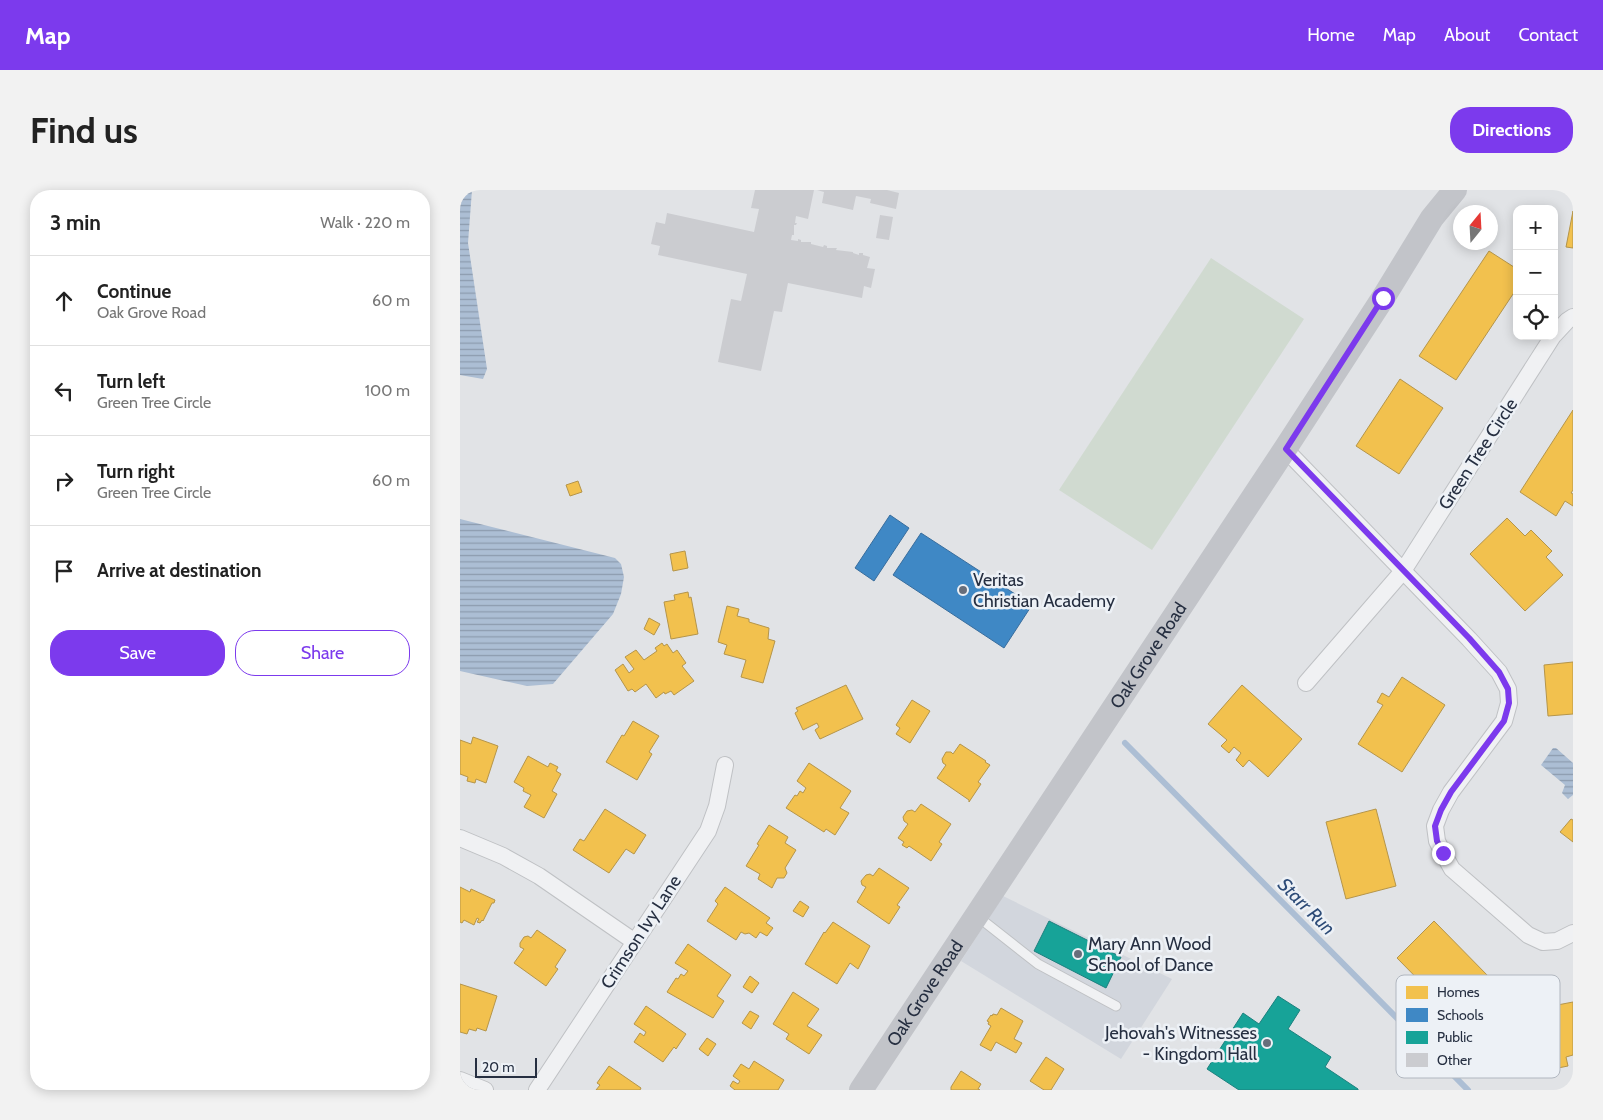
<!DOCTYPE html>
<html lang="en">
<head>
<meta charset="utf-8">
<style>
  :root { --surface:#fff; --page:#f2f2f2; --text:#222; --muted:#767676; --line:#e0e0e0; --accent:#7c3aed }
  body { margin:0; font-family:Cabin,sans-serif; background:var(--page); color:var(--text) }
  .controls { position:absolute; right:15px; top:15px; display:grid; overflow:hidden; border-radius:10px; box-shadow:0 2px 12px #0003 }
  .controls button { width:45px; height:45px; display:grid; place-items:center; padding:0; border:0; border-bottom:1px solid var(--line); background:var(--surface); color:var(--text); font:25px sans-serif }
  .compass { position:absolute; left:993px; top:15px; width:45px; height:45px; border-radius:50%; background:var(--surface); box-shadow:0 2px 12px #0003; rotate:18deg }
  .scale { position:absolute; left:15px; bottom:12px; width:62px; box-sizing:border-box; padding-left:5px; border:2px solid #262f41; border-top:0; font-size:14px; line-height:18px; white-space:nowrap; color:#262f41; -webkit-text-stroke:4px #edf1f6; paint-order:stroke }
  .stop { position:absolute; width:15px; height:15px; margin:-11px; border:4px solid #7c3aed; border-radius:50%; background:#fff }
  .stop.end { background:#7c3aed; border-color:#fff; box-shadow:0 1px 5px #0008 }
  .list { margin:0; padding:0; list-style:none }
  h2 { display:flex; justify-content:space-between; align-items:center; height:65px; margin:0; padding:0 20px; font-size:21px }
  h2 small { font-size:16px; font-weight:400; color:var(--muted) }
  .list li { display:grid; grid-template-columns:32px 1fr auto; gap:15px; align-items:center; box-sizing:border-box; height:90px; padding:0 20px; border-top:1px solid var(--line) }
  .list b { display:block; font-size:19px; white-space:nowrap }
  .list p { margin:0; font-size:16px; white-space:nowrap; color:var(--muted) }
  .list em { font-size:16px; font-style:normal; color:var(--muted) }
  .actions { display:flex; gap:10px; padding:15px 20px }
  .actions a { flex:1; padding:11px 0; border:1px solid var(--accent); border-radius:20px; text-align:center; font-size:18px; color:var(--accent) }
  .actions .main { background:var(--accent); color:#fff }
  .icon { flex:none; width:28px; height:28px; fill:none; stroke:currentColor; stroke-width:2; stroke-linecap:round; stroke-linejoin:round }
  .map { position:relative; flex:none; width:1113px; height:900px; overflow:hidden; border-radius:20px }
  header { display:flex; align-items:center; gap:30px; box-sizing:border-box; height:70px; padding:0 25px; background:var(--accent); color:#fff }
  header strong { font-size:24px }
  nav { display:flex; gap:28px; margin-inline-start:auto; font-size:18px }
  .intro { display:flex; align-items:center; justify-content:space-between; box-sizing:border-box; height:120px; padding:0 30px }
  h1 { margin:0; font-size:35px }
  .button { padding:12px 22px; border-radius:20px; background:var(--accent); color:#fff; font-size:18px; font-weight:700 }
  main { display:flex; gap:30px; padding:0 30px }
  aside { flex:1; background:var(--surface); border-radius:20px; box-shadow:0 2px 12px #0003 }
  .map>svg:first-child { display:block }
  .built { fill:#d2d6dd }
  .pitch { fill:#d0dad0 }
  .water { fill:url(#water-rules) }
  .homes { fill:#f2c14e; stroke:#b5954a }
  .schools { fill:#3f88c5; stroke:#386d9d }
  .public { fill:#17a398; stroke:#1c807e }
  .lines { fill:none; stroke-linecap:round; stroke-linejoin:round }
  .stream { stroke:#acbed4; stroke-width:6 }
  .building { fill:#cbccd0 }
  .lane-casing { stroke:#bfc1c4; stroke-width:11 }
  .street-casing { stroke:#bfc1c4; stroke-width:18 }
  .lane { stroke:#f0f1f3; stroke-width:9 }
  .street { stroke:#f0f1f3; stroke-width:16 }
  .secondary { stroke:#c2c4c9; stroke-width:24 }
  .route { stroke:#7c3aed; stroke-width:6 }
  .poi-dot { fill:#676e7b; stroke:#edf1f6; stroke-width:2 }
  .labels { text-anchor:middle; stroke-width:5; stroke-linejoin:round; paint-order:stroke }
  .street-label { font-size:18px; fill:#262f41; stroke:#edf1f6 }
  .poi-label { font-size:18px; fill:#262f41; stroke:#edf1f6; text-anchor:start }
  .water-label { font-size:19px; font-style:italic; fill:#2d4b77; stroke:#edf1f6 }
  .key { fill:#edf1f6; stroke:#b1b7c0; stroke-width:1 }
  .key-label { font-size:14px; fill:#262f41 }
</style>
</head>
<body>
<header>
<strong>Map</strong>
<nav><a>Home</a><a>Map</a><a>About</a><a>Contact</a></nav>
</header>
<div class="intro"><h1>Find us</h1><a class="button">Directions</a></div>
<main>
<aside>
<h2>3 min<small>Walk · 220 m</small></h2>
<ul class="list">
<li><svg class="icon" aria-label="ahead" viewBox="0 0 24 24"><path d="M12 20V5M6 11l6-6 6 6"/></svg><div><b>Continue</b><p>Oak Grove Road</p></div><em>60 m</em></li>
<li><svg class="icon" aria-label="left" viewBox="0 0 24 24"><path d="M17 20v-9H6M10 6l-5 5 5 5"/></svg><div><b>Turn left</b><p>Green Tree Circle</p></div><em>100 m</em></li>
<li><svg class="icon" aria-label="right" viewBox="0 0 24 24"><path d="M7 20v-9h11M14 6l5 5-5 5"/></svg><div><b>Turn right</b><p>Green Tree Circle</p></div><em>60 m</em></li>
<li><svg class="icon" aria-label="arrive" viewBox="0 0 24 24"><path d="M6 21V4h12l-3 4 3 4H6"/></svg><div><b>Arrive at destination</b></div></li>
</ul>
<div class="actions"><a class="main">Save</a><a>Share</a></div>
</aside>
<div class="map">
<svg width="1113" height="900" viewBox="0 0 1113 900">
  <defs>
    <pattern id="water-rules" width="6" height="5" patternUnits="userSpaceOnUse" patternTransform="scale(1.25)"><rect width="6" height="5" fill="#acbed4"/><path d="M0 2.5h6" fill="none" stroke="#8c9bae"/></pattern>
  </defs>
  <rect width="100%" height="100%" fill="#e1e3e6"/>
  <!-- built -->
  <path class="built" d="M543 706 712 789 661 869 501 771Z"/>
  <!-- pitch -->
  <path class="pitch" d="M751 68 844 129 692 360 599 300Z"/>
  <!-- water -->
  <path class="water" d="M0 0H12L8 53 27 179 23 189 0 185Z
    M0 329 155 368 161 374 164 387 161 404 153 424 93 494 67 496 0 481Z
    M1093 558H1096L1113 573V605L1108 609 1102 603 1105 595 1081 575Z"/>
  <!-- homes -->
  <path class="homes" d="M1113 21V58L1106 57Z
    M1029 61 1057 79V98L996 190 959 166Z
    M940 189 983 218 939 284 896 256Z
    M1113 220V300L1111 303 1113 304V316L1105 311 1096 326 1060 302Z
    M118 291 122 302 110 306 106 295Z
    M1047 328 1065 346 1071 340 1092 361 1086 367 1103 385 1065 421 1010 364Z
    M225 361 228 378 213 381 210 364Z
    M228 402 229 408 231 407 238 444 211 449 204 412 215 410 214 405Z
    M267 416 279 419 277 426 289 429V432L309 438 308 449 315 451 303 493 281 487 286 470 264 464 267 455 258 452Z
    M189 428 200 434 194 445 184 439Z
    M202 453 204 456 207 454 213 463 217 460 226 473 222 476 234 491 214 505 211 501 205 504 204 502 196 508 186 494 175 502 172 499 168 501 155 480 163 474 169 483 174 479 165 467 176 460 184 470 197 461 195 458Z
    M1113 472V524L1088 526 1084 475Z
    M942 487 985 515 942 582 898 554 923 515 917 512 922 503 929 507Z
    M386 495 403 529 360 549 355 540 359 537 357 533 343 540 335 523 338 521 336 518Z
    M782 495 842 549 808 587 789 570 783 577 776 570 781 563 774 557 769 563 761 556 767 550 748 534Z
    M452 510 470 521 450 553 436 544 440 538 436 535Z
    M173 531 199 546 189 562 192 564 177 590 146 572 162 545 164 546Z
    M13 547 38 556 26 593 16 589 15 593 7 591 8 587 0 584V550L11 554Z
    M500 554 526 571 525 572 530 575 518 592 521 594 509 612V610L477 588 486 575 483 573 482 569 486 562H491L493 564Z
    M68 566 88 577 90 573 98 577 96 581 101 584 92 601 97 604 84 628 64 617 71 605 63 601 64 598 54 592Z
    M349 573 391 601 380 618 389 623 375 645 366 639 364 642 326 618 335 605 337 606 340 601 343 603 346 598 337 591Z
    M461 614 491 634 479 652 482 654 471 671 449 656 447 658 442 655 444 652 438 648 448 634 444 631 443 627 447 621 452 620 455 622Z
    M145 619 186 645 174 664 166 659 149 683 113 660 120 649 124 651Z
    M916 619 936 696 886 709 866 632Z
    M1111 629 1113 630V652L1100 642Z
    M309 635 328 647 325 653 336 660 325 678 327 683 324 688H317L312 698 298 689 300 684 286 676 299 655 297 654Z
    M419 678 449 698 437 715 440 717 429 734 397 712 406 697 402 695 401 691 406 685 410 684 413 686Z
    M0 697 10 702 11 699 35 710 34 713H32L23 731 22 730 20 733 17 732 19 729 17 728 14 735 4 730 2 733 0 732Z
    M265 697 310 728 306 733 313 738 307 746 300 742 296 748 289 743 285 744 281 742 276 750 247 731 258 714 255 711Z
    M340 711 349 717 343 727 333 721Z
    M974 731 1030 788 993 825 937 768Z
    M373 732 410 756 398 779 390 773 377 794 345 774 364 742 365 743Z
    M77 740 106 760 95 777 98 779 86 796 54 773 64 759 60 757V753L64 747 68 746 71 748Z
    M228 754 271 785 257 806 264 811 253 828 207 802 216 788 218 789 221 784 224 786 228 781 215 773Z
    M290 786 299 793 292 803 283 797Z
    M0 794 37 806 26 841 17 838 16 841 9 839 7 844 0 842Z
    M333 802 359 819 347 836 362 845 349 864 326 849 329 844 313 834Z
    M1113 812V865L1106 867 1108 876 1098 878 1096 868 1071 873 1061 822Z
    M186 816 226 844 216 859 214 857 203 872 174 852 180 843 184 846 186 842 174 834Z
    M541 818 563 831 554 849 562 853 556 863 536 852 531 861 520 855 531 836 528 834 529 832 527 831 531 825 532 826 533 824 537 825Z
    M290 821 299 826 291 839 282 833Z
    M247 848 256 854 248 866 239 859Z
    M586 867 604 879 591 900H584L570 891Z
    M294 871 324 890 318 900H275L270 896 273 891 278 894 280 891 273 886 281 874 289 879Z
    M149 876 181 898 180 900H136L140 895 137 893Z
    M501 881 521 894 518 899 520 900H491V897Z"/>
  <!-- schools -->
  <path class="schools" d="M430 325 449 338 414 391 395 378Z
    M461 343 572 415 544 458 433 385Z"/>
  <!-- public -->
  <path class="public" d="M589 731 661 767 646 798 574 761Z
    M818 806 840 820 828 839 871 867 865 877 898 899V900H779L747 879 783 823 799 834Z"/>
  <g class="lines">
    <!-- stream -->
    <path class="stream" d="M665 553 1008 900"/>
  </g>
  <!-- building -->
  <path class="building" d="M295 0H354L348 29 336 26 335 33H337L336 35H334V45H332L331 50 338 51V49L341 50V52H351V54L363 57 364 55 367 56V58H377L376 60 393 62V63L399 65V63H403V65L410 67 407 78 415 79 411 98 404 96 402 108 328 93 322 122 314 121 301 181 258 172 271 109 281 111 287 84 198 65 200 56 191 54 196 32 205 34 207 23 294 42 299 19 291 18Z
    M357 0H427L439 3 436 19 410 13 411 9 396 6 393 20 362 13 364 2Z
    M420 25 433 27 429 50 416 48Z"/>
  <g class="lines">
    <!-- lane casing -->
    <g class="lane-casing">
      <path id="lane" d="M517 726 578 774 656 816"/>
    </g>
    <!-- street casing -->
    <g class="street-casing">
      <path id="street" d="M1094 145 1107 131 1113 127
        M825 259 1009 449 1039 482 1048 499 1049 513 1044 531 991 602 981 620 975 636 977 651 983 663 992 679 1068 745 1083 752 1097 751 1113 743
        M846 493 943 381 1093 146
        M0 648 43 666 79 686 175 752
        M0 890 25 900
        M77 900 248 641 257 616 265 575"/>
    </g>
    <!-- lane -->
    <use href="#lane" class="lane"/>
    <!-- street -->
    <use href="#street" class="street"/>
    <!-- secondary -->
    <path class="secondary" id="s1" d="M401 900 825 259 923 108 972 28 995 0"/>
  </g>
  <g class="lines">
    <!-- route -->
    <path class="route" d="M923 108 826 259 1009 448 1039 482 1048 499 1049 513 1044 531 991 602 981 620 975 636 977 651 983 663"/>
  </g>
  <!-- markers -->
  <g class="poi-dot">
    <circle cx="503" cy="400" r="5"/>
    <circle cx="618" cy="764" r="5"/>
    <circle cx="807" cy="853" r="5"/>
  </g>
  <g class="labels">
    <!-- street labels -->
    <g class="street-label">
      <text transform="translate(1018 264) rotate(-57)" y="6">Green Tree Circle</text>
      <text dy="6" stroke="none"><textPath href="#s1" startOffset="521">Oak Grove Road</textPath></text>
      <text transform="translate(181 742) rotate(-57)" y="6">Crimson Ivy Lane</text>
      <text dy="6" stroke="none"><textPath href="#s1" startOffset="116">Oak Grove Road</textPath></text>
    </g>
    <!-- poi labels -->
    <g class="poi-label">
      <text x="513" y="396">Veritas<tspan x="513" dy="21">Christian Academy</tspan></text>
      <text x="628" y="760">Mary Ann Wood<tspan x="628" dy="21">School of Dance</tspan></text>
      <text x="797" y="849" text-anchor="end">Jehovah's Witnesses<tspan x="797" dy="21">- Kingdom Hall</tspan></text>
    </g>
    <!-- water labels -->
    <g class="water-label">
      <text transform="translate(847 716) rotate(45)" y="7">Starr Run</text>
    </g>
  </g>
  <!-- legend -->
  <rect x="936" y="785" width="164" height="103" rx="8" class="key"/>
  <rect x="946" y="796" width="22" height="13" fill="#f2c14e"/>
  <rect x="946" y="818" width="22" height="14" fill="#3f88c5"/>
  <rect x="946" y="841" width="22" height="13" fill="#17a398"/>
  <rect x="946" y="863" width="22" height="14" fill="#cbccd0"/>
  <g class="key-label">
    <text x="977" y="807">Homes</text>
    <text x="977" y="830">Schools</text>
    <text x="977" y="852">Public</text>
    <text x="977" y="875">Other</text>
  </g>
</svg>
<div class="controls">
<button>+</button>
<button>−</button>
<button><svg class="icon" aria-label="locate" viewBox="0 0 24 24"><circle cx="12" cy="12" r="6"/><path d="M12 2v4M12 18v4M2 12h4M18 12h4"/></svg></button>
</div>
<svg class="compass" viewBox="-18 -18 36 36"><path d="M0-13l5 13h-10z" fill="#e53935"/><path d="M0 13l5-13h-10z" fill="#767676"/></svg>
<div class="scale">20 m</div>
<div class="stop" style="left:923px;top:108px"></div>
<div class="stop end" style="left:983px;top:663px"></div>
</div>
</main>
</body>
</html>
